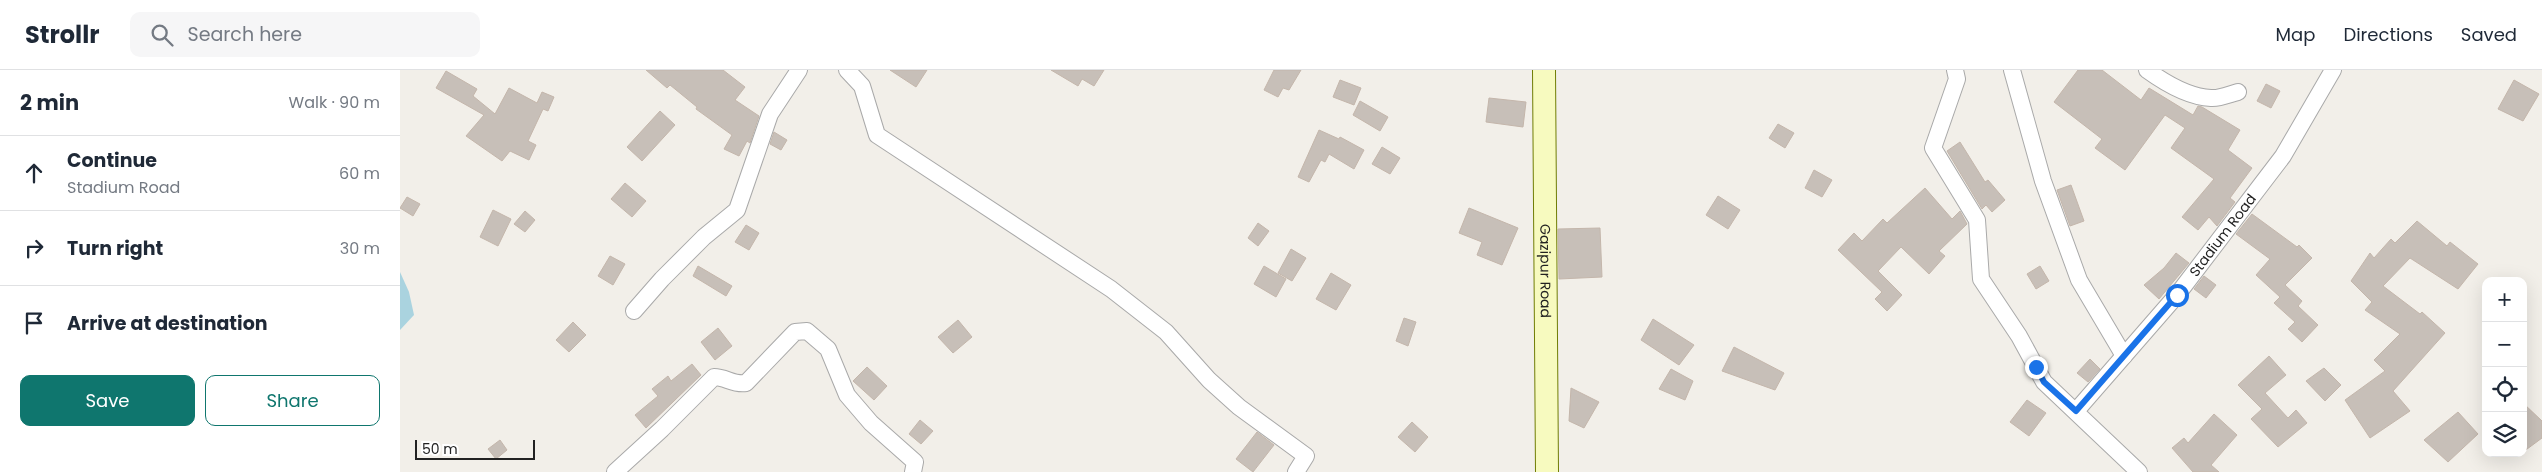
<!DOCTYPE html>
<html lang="en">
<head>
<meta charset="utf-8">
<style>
  :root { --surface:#fff; --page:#f6f6f7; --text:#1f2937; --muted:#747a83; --line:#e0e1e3; --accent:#0f766e }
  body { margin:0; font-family:Poppins,sans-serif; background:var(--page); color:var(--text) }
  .controls { position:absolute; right:15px; bottom:15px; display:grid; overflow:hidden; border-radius:10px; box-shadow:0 5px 20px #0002 }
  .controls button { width:45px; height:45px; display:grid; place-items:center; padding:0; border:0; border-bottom:1px solid var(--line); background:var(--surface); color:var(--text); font:25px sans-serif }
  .scale { position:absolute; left:15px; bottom:12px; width:120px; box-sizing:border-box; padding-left:5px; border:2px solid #222; border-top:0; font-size:14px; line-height:18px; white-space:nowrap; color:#222; -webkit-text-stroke:4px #fff; paint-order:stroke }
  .stop { position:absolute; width:15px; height:15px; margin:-11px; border:4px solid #1a73e8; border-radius:50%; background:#fff }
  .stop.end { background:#1a73e8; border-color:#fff; box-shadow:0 1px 5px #0008 }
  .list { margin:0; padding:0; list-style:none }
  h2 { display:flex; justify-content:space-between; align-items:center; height:65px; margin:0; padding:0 20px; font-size:21px }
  h2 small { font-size:16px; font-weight:400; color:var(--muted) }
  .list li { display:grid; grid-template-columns:32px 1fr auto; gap:15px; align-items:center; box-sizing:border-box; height:75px; padding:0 20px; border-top:1px solid var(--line) }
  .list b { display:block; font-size:19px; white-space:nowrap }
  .list p { margin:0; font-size:16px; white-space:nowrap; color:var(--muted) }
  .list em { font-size:16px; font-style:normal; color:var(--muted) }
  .actions { display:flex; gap:10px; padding:15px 20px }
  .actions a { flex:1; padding:11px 0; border:1px solid var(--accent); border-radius:10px; text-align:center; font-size:18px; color:var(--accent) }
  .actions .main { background:var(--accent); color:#fff }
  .icon { flex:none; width:28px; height:28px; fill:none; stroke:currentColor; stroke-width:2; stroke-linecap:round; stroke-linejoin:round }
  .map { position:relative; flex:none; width:2142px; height:402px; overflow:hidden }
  header { display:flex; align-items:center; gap:30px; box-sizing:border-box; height:70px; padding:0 25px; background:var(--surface); border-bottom:1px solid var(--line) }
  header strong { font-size:24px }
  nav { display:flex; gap:28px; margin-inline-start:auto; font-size:18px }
  .search { width:350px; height:45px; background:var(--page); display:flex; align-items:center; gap:12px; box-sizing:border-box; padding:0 18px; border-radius:10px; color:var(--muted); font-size:19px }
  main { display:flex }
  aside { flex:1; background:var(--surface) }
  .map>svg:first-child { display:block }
  .water { fill:#aad3df }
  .building { fill:#c7bfb8; stroke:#c4b6ab }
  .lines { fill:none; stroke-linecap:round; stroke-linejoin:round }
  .street-casing { stroke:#a9a9a9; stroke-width:18 }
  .secondary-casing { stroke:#707d05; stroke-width:24 }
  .street { stroke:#fff; stroke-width:16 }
  .secondary { stroke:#f7fabf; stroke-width:22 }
  .route { stroke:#1a73e8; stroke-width:6 }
  .labels { text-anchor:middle; stroke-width:4; stroke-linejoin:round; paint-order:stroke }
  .street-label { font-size:14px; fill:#222; stroke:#fff }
</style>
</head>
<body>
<header>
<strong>Strollr</strong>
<div class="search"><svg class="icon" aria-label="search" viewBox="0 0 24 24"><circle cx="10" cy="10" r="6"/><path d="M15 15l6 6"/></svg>Search here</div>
<nav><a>Map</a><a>Directions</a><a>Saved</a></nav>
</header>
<main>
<aside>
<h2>2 min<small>Walk · 90 m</small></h2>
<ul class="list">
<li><svg class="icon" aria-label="ahead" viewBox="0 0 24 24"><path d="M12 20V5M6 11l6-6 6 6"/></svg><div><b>Continue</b><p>Stadium Road</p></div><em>60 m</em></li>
<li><svg class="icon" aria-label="right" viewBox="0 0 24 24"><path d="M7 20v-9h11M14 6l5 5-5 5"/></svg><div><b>Turn right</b></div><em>30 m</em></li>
<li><svg class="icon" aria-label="arrive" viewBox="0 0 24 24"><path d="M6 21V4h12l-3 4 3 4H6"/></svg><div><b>Arrive at destination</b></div></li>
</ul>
<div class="actions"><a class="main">Save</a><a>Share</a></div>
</aside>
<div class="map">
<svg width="2142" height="402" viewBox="0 0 2142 402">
  <rect width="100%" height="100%" fill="#f2efe9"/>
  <!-- water -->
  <path class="water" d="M0 202 9 222 14 245 0 260Z"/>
  <!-- building -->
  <path class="building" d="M246 0H323L345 17 335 30 359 46 350 73 347 71 339 86 324 79 332 65 296 39 297 37 270 15 267 18Z
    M490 0H527L516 17Z
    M651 0H704L694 16 682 9 678 16Z
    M874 0H901L889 20 883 18 878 27 864 20Z
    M1678 0H1702L1741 30 1749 18 1793 45 1798 36 1802 37 1840 60 1828 80 1852 98 1830 128 1835 132 1817 156 1809 147 1798 160 1782 147 1814 109 1771 78 1785 58 1765 45 1725 100 1695 78 1702 69 1654 32Z
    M46 1 77 19 73 26 95 44 109 18 137 33 142 22 154 27 148 41 143 39 128 71 136 75 129 90 110 81 102 91 66 66 84 45 36 18Z
    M940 10 961 18 954 35 933 27Z
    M2114 10 2139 24 2123 51 2098 39Z
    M1866 14 1880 21 1871 38 1857 31Z
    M1089 28 1126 32 1123 57 1086 52Z
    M960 31 988 47 980 61 953 45Z
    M260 41 275 55 242 91 227 77Z
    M1378 54 1394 63 1385 78 1369 68Z
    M919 60 939 69 940 67 964 80 954 99 929 84 925 92 921 90 909 112 898 107Z
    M374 62 387 70 381 80 370 74Z
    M1560 72 1585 112 1588 110 1605 130 1592 142 1586 135 1582 139 1547 81Z
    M982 77 1000 88 990 104 972 94Z
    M1414 100 1432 110 1422 127 1405 118Z
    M225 113 246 131 232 147 211 129Z
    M1671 115 1684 151 1670 156 1657 120Z
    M1525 118 1552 149 1560 141 1567 154 1539 181 1545 186 1529 204 1501 177 1478 201 1502 225 1487 241 1475 229 1482 222 1438 180 1454 163 1462 171 1483 149 1487 153Z
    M1318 126 1340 140 1328 159 1306 145Z
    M7 127 20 134 13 146 0 138Z
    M1069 138 1118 158 1102 195 1077 185 1082 172 1059 163Z
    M93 140 111 149 98 176 80 167Z
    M125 141 135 150 125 162 114 154Z
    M1852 144 1897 177 1899 175 1912 188 1885 215 1902 231 1898 236 1918 255 1902 272 1888 259 1895 252 1874 233 1880 227 1856 205 1870 189 1836 164Z
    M2017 151 2047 176 2050 172 2078 194 2058 219 2010 188 1983 216 2020 244 2022 242 2045 263 1993 321 2010 341 1970 368 1945 330 1985 301 1974 290 2000 264 1965 240 1972 232 1951 211 1970 183 1974 188 1991 169 1995 173Z
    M858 153 869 161 858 176 848 168Z
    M346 155 359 163 349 180 335 172Z
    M1200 158 1202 207 1159 209 1158 159Z
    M891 179 906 188 892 211 878 203Z
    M1776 183 1789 193 1759 229 1744 215 1764 198Z
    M210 186 225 194 213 215 198 206Z
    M298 196 332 216 326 226 293 206Z
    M864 196 886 209 876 227 854 214Z
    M1640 196 1649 211 1636 219 1627 204Z
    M931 203 951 215 936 240 916 229Z
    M1804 206 1816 215 1806 228 1794 219Z
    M1004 248 1016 252 1008 276 996 271Z
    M1253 249 1294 275 1279 295 1241 270Z
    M558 250 572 267 553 283 538 267Z
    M173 252 186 265 169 282 156 270Z
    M318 258 332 276 315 290 301 272Z
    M1334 277 1384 303 1375 320 1322 301Z
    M1869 286 1886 305 1865 323 1888 348 1896 340 1907 353 1878 377 1851 349 1862 339 1838 315Z
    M1690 289 1700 299 1688 312 1677 303Z
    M292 294 301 305 246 358 235 345 258 326 252 319 268 306 271 311Z
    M467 297 487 316 474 330 453 311Z
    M1924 298 1941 315 1925 331 1906 311Z
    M1271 299 1293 311 1285 330 1259 319Z
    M1171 318 1199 332 1184 358 1169 351Z
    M1627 330 1646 343 1629 366 1610 352Z
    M2123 333 2142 351V368L2123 382Z
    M2058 342 2078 364 2048 392 2024 370Z
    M1814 344 1837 365 1811 395 1819 402H1793L1772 378 1784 368 1788 373Z
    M520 350 533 361 521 374 509 364Z
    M1012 352 1028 367 1015 382 998 367Z
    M857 362 874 375 853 402 836 389Z
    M100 370 107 380 96 389 88 379Z"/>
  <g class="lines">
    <!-- street casing -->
    <g class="street-casing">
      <g id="street">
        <path d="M447 0 462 16 477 65 711 219 766 262 809 310 839 337 906 386 896 402"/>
        <path d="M1555 0 1557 9 1533 78 1577 150 1581 209 1619 266 1644 312 1739 402"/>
        <path d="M1612 0 1643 111 1679 210 1724 286"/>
        <path d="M1747 0C1765 13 1788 27 1811 28 1819 29 1830 24 1838 22"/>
        <path d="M234 241 262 209 304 167 337 140 370 44 399 0"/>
        <path id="s1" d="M1676 341 1777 225 1883 86 1933 0"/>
        <path d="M215 402 262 359 314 307C326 307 333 315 346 313L395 262 407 261 428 279 447 325 471 353 515 392 513 402"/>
      </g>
    </g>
    <!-- secondary casing -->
    <g class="secondary-casing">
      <g id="secondary">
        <path id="s2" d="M1144 0 1147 402"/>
      </g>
    </g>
    <!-- street -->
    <use href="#street" class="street"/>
    <!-- secondary -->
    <use href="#secondary" class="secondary"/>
  </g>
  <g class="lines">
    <!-- route -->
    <path class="route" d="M1636 297 1644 312 1676 341 1777 225"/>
  </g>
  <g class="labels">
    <!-- street labels -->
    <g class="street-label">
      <text dy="5" stroke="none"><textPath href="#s1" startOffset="229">Stadium Road</textPath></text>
      <text dy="5" stroke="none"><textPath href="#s2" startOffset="201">Gazipur Road</textPath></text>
    </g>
  </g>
</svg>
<div class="controls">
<button>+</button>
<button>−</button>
<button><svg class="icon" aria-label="locate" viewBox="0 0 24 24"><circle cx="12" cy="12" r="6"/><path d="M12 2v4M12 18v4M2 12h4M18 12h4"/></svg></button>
<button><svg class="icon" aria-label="layers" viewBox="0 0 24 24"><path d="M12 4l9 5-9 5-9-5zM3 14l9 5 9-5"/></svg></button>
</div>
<div class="scale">50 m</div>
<div class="stop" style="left:1777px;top:225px"></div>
<div class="stop end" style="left:1636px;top:297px"></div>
</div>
</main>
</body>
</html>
